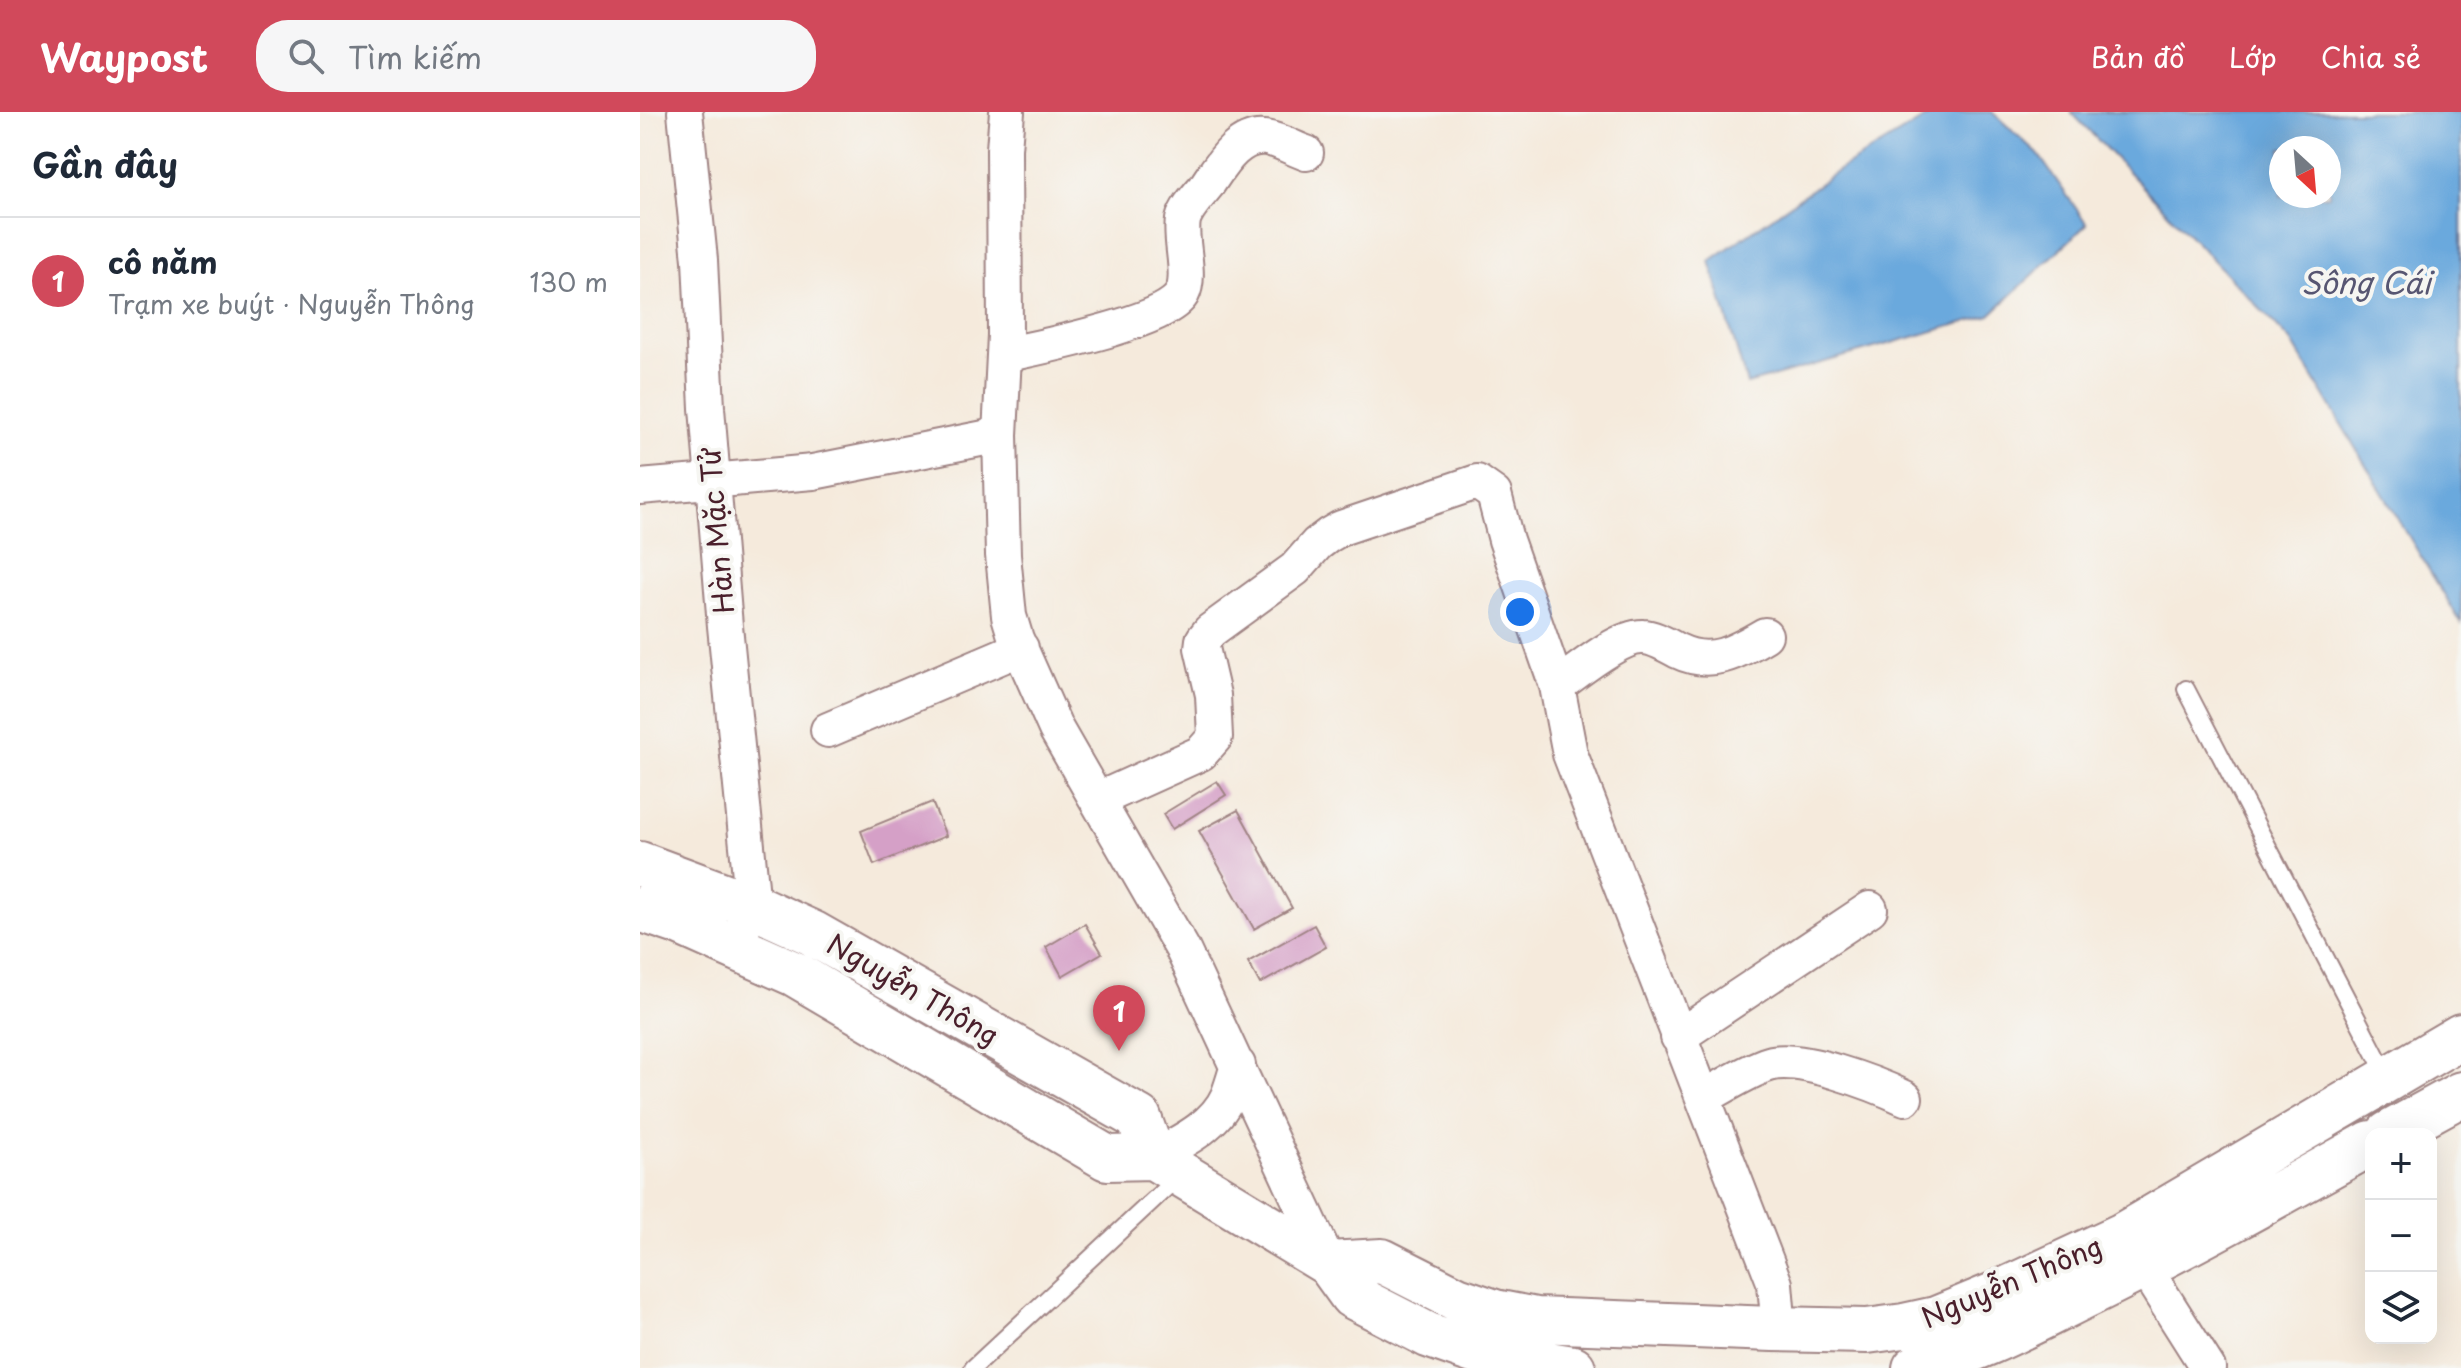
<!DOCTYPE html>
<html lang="vi">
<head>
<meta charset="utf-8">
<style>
  :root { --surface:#fff; --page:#f6f6f7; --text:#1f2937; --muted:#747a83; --line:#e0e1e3; --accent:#d1495b }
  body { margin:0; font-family:"Playpen Sans",sans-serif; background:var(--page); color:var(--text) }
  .controls { position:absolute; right:24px; bottom:24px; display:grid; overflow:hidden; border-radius:16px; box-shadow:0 8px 32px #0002 }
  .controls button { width:72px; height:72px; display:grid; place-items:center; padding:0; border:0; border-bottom:2px solid var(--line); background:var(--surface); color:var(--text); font:40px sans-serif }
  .compass { position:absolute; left:1629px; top:24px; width:72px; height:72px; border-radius:50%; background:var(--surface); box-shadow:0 8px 32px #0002; rotate:154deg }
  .you { position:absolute; left:880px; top:500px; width:28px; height:28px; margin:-20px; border:6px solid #fff; border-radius:50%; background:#1a73e8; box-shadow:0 0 0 12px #1a73e833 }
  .badge { display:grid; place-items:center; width:52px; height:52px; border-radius:50%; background:var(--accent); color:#fff; font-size:26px; font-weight:700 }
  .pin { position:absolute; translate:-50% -66px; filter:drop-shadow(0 2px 4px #0008) }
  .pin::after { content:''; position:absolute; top:42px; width:28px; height:24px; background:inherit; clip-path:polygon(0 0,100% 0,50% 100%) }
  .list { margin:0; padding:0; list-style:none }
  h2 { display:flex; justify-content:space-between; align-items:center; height:104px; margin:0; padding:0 32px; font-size:34px }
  h2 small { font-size:26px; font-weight:400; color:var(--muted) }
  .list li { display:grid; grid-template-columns:52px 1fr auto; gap:24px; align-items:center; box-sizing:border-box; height:128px; padding:0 32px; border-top:2px solid var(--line) }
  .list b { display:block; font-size:30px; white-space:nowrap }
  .list p { margin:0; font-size:26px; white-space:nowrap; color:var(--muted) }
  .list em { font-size:26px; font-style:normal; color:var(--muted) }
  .icon { flex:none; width:44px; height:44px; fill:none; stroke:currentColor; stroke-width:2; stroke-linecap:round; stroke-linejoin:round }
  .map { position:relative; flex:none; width:1821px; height:1256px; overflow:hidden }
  header { display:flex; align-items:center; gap:48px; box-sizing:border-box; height:112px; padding:0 40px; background:var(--accent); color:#fff }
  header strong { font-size:38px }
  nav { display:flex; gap:44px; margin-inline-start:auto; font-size:28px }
  .search { width:560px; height:72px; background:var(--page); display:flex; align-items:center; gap:20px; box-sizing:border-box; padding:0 28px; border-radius:32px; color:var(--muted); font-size:30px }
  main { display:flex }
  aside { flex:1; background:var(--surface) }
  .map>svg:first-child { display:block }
  .water { fill:#6aa9dd; stroke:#5a6484; stroke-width:2; fill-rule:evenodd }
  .building { fill:#d5a0c7 }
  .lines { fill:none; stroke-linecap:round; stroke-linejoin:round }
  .lane-casing { stroke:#a08484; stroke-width:20 }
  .street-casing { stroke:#a08484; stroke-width:38 }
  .primary-casing { stroke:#a08484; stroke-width:48 }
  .lane { stroke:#fff; stroke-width:16 }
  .street { stroke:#fff; stroke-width:34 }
  .primary { stroke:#fff; stroke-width:44 }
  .labels { text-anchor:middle; stroke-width:8; stroke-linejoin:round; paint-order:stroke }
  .street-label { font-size:28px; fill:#4a1f2b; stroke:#f6f6f2 }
  .water-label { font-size:30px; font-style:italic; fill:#575672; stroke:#f6f6f2 }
</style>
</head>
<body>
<header>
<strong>Waypost</strong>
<div class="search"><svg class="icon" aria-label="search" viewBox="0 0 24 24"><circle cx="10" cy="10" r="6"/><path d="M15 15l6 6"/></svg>Tìm kiếm</div>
<nav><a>Bản đồ</a><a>Lớp</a><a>Chia sẻ</a></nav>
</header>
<main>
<aside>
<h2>Gần đây<small></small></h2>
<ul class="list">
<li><span class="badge">1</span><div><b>cô năm</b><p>Trạm xe buýt · Nguyễn Thông</p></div><em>130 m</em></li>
</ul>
</aside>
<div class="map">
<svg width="1821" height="1256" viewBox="0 0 1821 1256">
  <rect width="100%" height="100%" fill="#f6f6f2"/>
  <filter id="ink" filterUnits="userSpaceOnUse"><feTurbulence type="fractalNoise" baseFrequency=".0125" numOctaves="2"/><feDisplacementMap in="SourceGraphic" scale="16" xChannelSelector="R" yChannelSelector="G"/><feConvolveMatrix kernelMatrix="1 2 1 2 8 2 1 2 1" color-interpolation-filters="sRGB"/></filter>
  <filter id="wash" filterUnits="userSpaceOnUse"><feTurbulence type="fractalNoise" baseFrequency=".006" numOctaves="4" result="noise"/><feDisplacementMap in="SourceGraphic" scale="32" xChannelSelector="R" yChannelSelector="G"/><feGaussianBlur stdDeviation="1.8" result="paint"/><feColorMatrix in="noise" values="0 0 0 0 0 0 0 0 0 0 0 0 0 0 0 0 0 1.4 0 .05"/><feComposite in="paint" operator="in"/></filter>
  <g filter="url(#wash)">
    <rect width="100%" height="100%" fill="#f5eadc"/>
    <!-- water -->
    <path class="water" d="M1295 0H1352L1398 42 1447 112 1350 203 1107 272 1070 149 1199 58Z
      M1431 0H1821V511L1651 229ZM1689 36V84H1641V36Z"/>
    <g id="blocks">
      <!-- building -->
      <path class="building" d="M577 669 586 683 532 717 523 702Z
        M292 690 306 724 234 753 221 719Z
        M598 698 652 796 614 817 559 719Z
        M445 812 462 841 422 864 406 835Z
        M674 813 686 835 620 872 608 850Z"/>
    </g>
  </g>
  <g filter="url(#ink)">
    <use href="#blocks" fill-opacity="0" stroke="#a08484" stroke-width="2"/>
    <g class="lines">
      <!-- lane casing -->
      <g class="lane-casing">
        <path id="lane" d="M1546 577 1748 966
          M333 1256 540 1063"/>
      </g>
      <!-- street casing -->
      <g class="street-casing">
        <path id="street" d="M45 0 60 148 67 296 85 514 113 794 95 834
          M367 0 364 37 365 223 360 323 363 443 369 504 376 527 416 617 542 836 689 1152
          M364 243C399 235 525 211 542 182 552 163 539 129 543 108 546 96 559 83 567 73 580 54 598 22 626 26 639 28 654 37 666 41
          M0 375 173 360 360 323
          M917 574C937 560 979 524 1003 525 1014 525 1028 534 1038 539 1071 555 1096 540 1125 523
          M188 618 381 536
          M457 688 561 641 575 625 573 583 562 536 563 528 570 519 655 457 677 432 689 423 701 416 837 370 854 382 866 428 917 574 930 642 1135 1172 1137 1195 1133 1217
          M1038 925 1230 797
          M1063 986C1081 976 1109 958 1129 952 1160 943 1236 972 1265 986
          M513 1045C541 1030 575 1014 588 984 592 974 595 963 598 953
          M1490 1133 1568 1256"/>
      </g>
      <!-- primary casing -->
      <g class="primary-casing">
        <path id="primary" d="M0 752 113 794 172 821 499 1006 513 1045
          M0 797 38 810 155 862 467 1046 513 1045 689 1152 712 1184 788 1223 839 1241 933 1256
          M1748 1022 1821 982
          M689 1152 742 1149 817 1187 855 1200 896 1208 1133 1217 1227 1219 1264 1214 1296 1207 1354 1183 1483 1123 1821 924
          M1275 1256C1337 1241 1392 1210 1449 1182 1545 1135 1638 1083 1731 1031"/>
      </g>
      <!-- lane -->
      <use href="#lane" class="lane"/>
      <!-- street -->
      <use href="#street" class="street"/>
      <!-- primary -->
      <use href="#primary" class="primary"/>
    </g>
  </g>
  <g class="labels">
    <!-- street labels -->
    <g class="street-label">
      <text transform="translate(77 419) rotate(-95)" y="10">Hàn Mặc Tử</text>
      <text transform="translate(273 878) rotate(30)" y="10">Nguyễn Thông</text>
      <text transform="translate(1372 1170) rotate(-23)" y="10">Nguyễn Thông</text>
    </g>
    <!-- water labels -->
    <g class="water-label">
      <text x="1726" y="182">Sông Cái</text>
    </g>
  </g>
</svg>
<div class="controls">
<button>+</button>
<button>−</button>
<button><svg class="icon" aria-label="layers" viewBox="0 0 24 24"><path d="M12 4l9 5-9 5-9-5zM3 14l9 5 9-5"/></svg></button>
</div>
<svg class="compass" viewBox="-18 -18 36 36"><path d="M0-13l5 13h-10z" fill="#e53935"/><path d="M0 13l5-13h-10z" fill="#747a83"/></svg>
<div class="you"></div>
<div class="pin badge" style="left:479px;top:939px">1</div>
</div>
</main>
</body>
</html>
